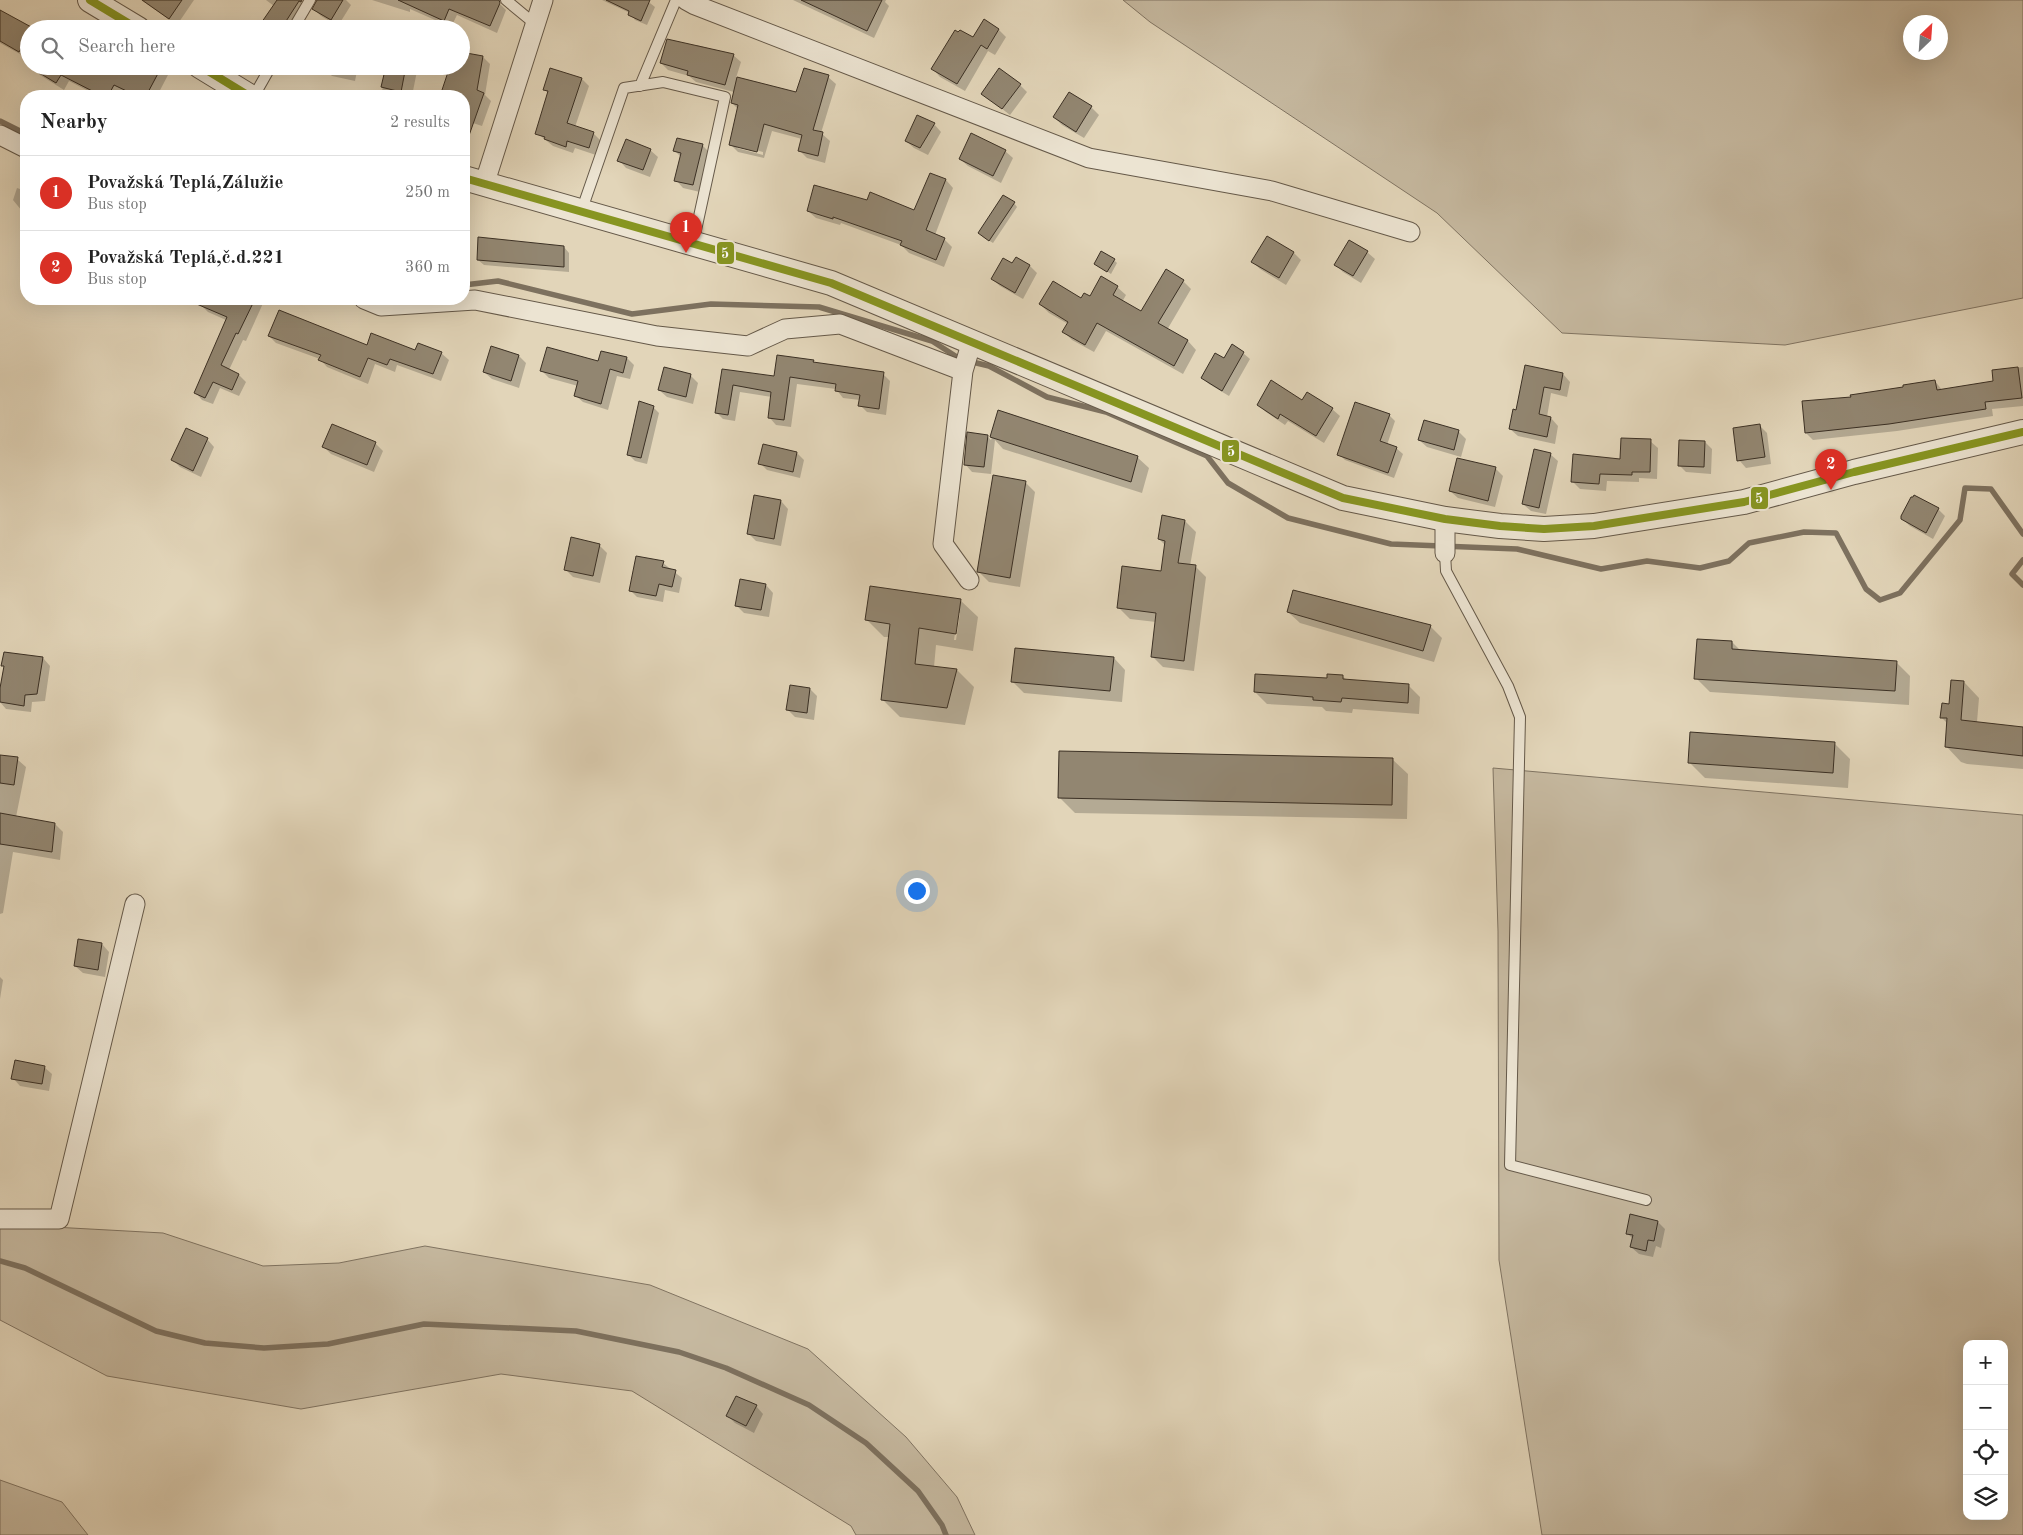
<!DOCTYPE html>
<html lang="en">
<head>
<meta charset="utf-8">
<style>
  :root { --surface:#fff; --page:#f6f6f6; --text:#222; --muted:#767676; --line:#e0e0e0; --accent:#d93025 }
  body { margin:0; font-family:"Old Standard TT",serif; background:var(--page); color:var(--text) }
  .controls { position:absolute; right:15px; bottom:15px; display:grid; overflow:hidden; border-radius:10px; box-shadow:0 5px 20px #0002 }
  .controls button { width:45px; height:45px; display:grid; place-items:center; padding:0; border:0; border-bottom:1px solid var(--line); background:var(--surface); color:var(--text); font:25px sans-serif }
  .compass { position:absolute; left:1903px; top:15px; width:45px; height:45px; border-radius:50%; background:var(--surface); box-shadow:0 5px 20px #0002; rotate:25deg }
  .you { position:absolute; left:916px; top:890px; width:18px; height:18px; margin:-12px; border:4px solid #fff; border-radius:50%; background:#1a73e8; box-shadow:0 0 0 8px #1a73e833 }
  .badge { display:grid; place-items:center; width:32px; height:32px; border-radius:50%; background:var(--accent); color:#fff; font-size:16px; font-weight:700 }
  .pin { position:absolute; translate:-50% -41px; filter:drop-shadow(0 1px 2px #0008) }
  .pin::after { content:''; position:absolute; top:26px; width:18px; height:15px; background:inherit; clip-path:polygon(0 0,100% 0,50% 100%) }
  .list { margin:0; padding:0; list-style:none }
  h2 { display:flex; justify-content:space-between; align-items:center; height:65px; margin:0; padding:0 20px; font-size:21px }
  h2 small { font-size:16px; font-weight:400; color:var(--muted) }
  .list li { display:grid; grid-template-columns:32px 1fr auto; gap:15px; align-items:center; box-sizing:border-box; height:75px; padding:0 20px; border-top:1px solid var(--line) }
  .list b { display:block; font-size:19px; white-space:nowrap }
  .list p { margin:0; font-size:16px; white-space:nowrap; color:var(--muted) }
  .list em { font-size:16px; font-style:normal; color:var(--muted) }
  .icon { flex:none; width:28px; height:28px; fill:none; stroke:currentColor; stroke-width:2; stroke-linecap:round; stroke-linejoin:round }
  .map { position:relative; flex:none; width:2023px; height:1535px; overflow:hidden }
  .search { position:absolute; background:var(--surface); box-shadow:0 5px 20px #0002; left:20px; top:20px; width:450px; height:55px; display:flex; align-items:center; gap:12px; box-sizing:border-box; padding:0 18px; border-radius:28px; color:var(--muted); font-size:19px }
  .panel { position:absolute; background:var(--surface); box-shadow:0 5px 20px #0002; left:20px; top:90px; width:450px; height:215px; border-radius:20px }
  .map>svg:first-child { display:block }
  .green { fill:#c6b9a0; stroke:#807462; fill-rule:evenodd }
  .shadow { fill:#0003; fill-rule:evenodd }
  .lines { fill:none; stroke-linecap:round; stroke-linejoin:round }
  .stream { stroke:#7d715f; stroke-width:5.5 }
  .building { fill:#928671; stroke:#3b3024 }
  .service-casing { stroke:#655949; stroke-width:12 }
  .minor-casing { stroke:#655949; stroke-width:21 }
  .tertiary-casing { stroke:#655949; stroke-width:26 }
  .service { stroke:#ece4d2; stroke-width:10 }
  .minor { stroke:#ece4d2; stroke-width:19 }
  .tertiary { stroke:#ece4d2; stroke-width:24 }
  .bus-1-casing { stroke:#ece4d2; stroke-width:11 }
  .bus-1 { stroke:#879521; stroke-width:8 }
  .line-badge { stroke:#ece4d2; stroke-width:2 }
  .badge-label { font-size:14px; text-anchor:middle; font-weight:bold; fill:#fff }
</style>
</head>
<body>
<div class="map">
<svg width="2023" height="1535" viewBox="0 0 2023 1535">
  <rect width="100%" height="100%" fill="#e2d5b9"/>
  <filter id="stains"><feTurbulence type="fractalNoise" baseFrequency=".004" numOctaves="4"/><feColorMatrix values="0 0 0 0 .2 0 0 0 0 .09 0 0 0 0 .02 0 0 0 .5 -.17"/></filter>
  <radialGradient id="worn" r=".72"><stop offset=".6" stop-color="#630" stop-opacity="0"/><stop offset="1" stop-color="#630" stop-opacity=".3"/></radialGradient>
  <!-- green -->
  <path class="green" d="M1123 0H2023V298L1785 345 1562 333 1437 213 1150 22ZM1910 22H1940V52H1910Z
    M1493 768 2023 815V1535H1542L1499 1260 1498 931ZM1967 1344H2004V1516H1967Z
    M0 1217 53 1227 163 1233 263 1266 339 1263 425 1246 650 1285 808 1349 906 1437 957 1497 975 1535H856L851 1526 632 1391 501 1374 301 1409 107 1376 0 1320Z
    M0 1480 62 1502 88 1535H0Z"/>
  <!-- shadow -->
  <path class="shadow" d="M141 0H194L177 25Z
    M266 0H299L307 8 293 29H259L274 6Z
    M317 0H346L351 5 338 26 321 16 314 9Z
    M372 0H492L499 3 506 10 497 33 457 15 451 27 410 9V12Z
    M602 0H646L655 7 647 25 635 20 630 13Z
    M793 0H886L885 2 889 6 874 38Z
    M3 13 32 29H29V59L0 43V19Z
    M999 30 1006 37 995 55 988 51 965 91 940 77 933 69 973 39Z
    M697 45 733 55 741 62 736 78 797 93 828 77 836 84 821 133 830 141 825 163 807 158 800 151 802 139 772 131 764 158 738 152 730 144 738 109 732 103 734 92 696 82 689 76 668 70 661 63 696 48ZM737 145 763 152V155L737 148Z
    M461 53 483 57 490 64 485 95 491 101 482 126 464 120V96H441L444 87 461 66Z
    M245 66H269L262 77Z
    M325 66H358L355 81 332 76 325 69Z
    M387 66H418L412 96H381Z
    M33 68H161L168 75 157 96H131L121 91 119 96H98L69 81 64 90 40 75Z
    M551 70 582 79 589 86 575 127 593 133 601 141 596 155 575 148 573 153 553 146 537 133 549 94 544 89Z
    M1020 85 1027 92 1010 115 983 94Z
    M1069 93 1091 107 1099 115 1084 138 1062 125 1054 117Z
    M934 124 941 132 928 155 914 148 906 141Z
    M702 145 710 153 700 192 683 188 676 180 681 157 675 151Z
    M650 150 658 157 650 177 626 168 619 160Z
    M1005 151 1013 158 1001 183 968 166 960 159Z
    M930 174 946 180 953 188 935 235 944 239 952 247 944 267 909 253 901 245 841 223 840 225 816 218 808 211 868 201 915 212Z
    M24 178 26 179V213L22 211 13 200 17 188 20 189Z
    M1014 203 1017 207 993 243 983 237Z
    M464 205 470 211 464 239Z
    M1350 242 1367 252 1375 259 1361 283 1343 272 1336 265Z
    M564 247 569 253V272L484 265 478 260Z
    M1294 253 1301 260 1286 285 1260 269 1253 262Z
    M1114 260 1117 263 1111 274 1096 264Z
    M1030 266 1037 273 1023 299 1000 286 992 279Z
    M1183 281 1191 289 1167 330 1188 341 1196 350 1183 374 1106 331 1094 352 1072 340 1064 332 1068 324 1049 313 1040 304 1091 298 1117 287 1126 295 1122 302 1141 313Z
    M184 299H265L246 341 243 340 229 370 239 375 246 382 239 396 220 388 213 404 202 400 195 392 226 320 208 312 202 306Z
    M269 336 441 353 449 360 441 381 397 365 395 372 375 364 368 384 327 367 320 359 276 343Z
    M491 347 519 356 526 363 519 388 492 379 484 372Z
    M1243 353 1250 359 1229 396 1209 384 1203 378 1225 359Z
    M627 358 634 365 630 379 617 376 608 410 583 402 575 395 578 386 549 378 542 371Z
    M813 361 816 364 883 374 890 381 886 415 867 412 860 405V400L843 398 836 389 797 384 791 427 776 425 769 417 772 397 740 392 735 421 723 419 716 412 723 370 775 378Z
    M1526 367 1563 374 1570 382 1567 397 1551 393 1547 417 1551 418 1558 426 1555 444 1518 436 1510 429 1517 411Z
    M2023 367V406L1992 409 1993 416 1897 431 1813 440 1806 433 1852 398 1935 381 1942 390 1994 382 1993 371Z
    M690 375 698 383 693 404 667 397 659 390Z
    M1303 402 1332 409 1340 416 1324 443 1288 421 1285 425 1266 412 1258 405Z
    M653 407 659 413 647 464 635 461 629 455Z
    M999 412 1137 457 1149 468 1142 493 1003 449 995 440 991 474 972 472 965 464 987 436 991 440Z
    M1389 415 1395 421 1387 445 1396 448 1403 454 1394 478 1345 460 1339 454Z
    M1424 422 1459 432 1466 439 1461 457 1427 447 1419 440Z
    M1759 425 1767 433 1771 464 1746 468 1739 460Z
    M207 439 214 447 201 477 180 467 173 460Z
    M1650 441 1658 448 1657 479 1639 478V482L1607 481 1606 491 1580 489 1572 481 1622 460Z
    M1705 442 1712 449 1711 474 1686 472 1679 465Z
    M375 443 383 451 374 472 331 454 324 447Z
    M797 453 804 460 800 478 767 470 760 463Z
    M1550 454 1558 461 1546 514 1531 511 1523 504Z
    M1495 468 1503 476 1495 507 1458 498 1450 491Z
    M1025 482 1035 492 1020 587 989 582 979 572Z
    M781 501 788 509 781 546 756 541 748 533Z
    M1938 509 1945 516 1933 539 1910 526 1902 519Z
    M1185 521 1196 532 1190 566H1195L1206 577 1194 671 1163 667 1152 656 1156 622 1130 619 1119 608 1162 573 1166 546 1159 539Z
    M599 545 607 553 600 583 573 577 565 569Z
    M663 563 682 578 679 593 665 590 663 602 637 597 630 590Z
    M766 585 773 593 769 617 744 613 736 605Z
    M960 600 978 617 973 651 936 645 934 667 957 670 974 687 965 725 900 717 883 700 890 637H884L866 619ZM958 613H960L956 640H954Z
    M1288 612 1430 626 1442 638 1434 662 1300 623Z
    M1732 642 1741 651 1896 662 1910 676 1909 705 1710 692 1696 678Z
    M43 658 50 666 45 701 32 702 31 712 6 709 0 702 5 668 3 665Z
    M1114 658 1125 670 1122 702 1024 693 1012 681Z
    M1342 676 1347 680 1409 686 1420 697 1419 714 1353 709 1352 713 1326 711 1322 707 1267 704 1255 692Z
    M1964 682 1979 698 1977 722 2023 727V769L1967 764 1961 762 1946 746 1948 724 1941 717Z
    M810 689 817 696 814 720 795 717 788 710Z
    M1835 744 1850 759 1848 788 1705 778 1690 763Z
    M0 756 17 759 26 767 16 817 55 824 63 832 60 860 13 852 3 913 0 914Z
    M1392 759 1408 774 1407 819 1075 813 1059 797Z
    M79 941 102 944 109 952 105 977 83 973 75 966Z
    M0 977 3 980 0 999Z
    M44 1067 52 1074 49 1091 20 1086 13 1078Z
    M1658 1222 1665 1229 1661 1248 1656 1246 1653 1257 1639 1254 1631 1247 1633 1239 1627 1233Z
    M756 1406 763 1414 754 1433 735 1423 728 1416Z"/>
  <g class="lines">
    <!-- stream -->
    <path class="stream" d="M0 121 26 134
      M464 285 498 281 632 314 711 304 819 307 932 341 960 359 989 366 1047 397 1106 412 1207 456 1228 483 1288 518 1391 544 1517 549 1601 569 1647 561 1700 568 1729 561 1749 543 1804 532 1836 533 1866 589 1880 600 1900 593 1960 520 1965 488 1991 489 2023 534
      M2023 560 2012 574 2023 585
      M0 1261 25 1268 156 1331 205 1343 264 1348 328 1344 424 1324 576 1331 679 1352 726 1368 809 1405 866 1443 918 1491 942 1525 946 1535"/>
  </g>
  <!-- building -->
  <path class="building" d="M142 0H182L169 19Z
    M277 0H302L301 2 299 1 281 29H257Z
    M317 0H343L331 20 312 9Z
    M398 0H499L500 3 490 26 449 9 444 21Z
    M606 0H650L641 21 628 15 629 11Z
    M801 0H882L867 31Z
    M0 10 33 28 29 29V35L19 52 0 41Z
    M984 19 999 29 987 49 981 45 957 84 931 69 955 30 958 32 960 30 973 37Z
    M667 39 734 54 725 85 687 75 688 71 660 63Z
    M461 52 483 56 477 90 484 93 466 144 464 143V96H440L450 66H461Z
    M28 66H162L146 96H137L114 85 108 96H102L61 75 56 83Z
    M386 66H406L401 92 381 87Z
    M550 68 582 78 567 123 594 132 589 148 567 141 566 147 544 139 545 137 535 134 548 91 543 90Z
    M804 68 829 75 813 130 823 132 818 156 798 151 802 135 764 124 757 152 729 145 738 105 731 103 737 77 796 92Z
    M999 68 1021 84 1002 109 981 94Z
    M1069 92 1092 106 1076 132 1053 117Z
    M917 115 935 123 920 148 905 141Z
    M971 133 1006 150 993 176 959 159Z
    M677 138 703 144 693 185 674 181 681 153 673 151Z
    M626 139 651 149 643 170 617 161Z
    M930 173 946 179 926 230 945 238 936 260 900 245 902 241 833 217V219L807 211 814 185 867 200 870 192 914 210Z
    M1003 195 1015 202 989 241 978 233Z
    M1267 236 1294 252 1279 278 1251 262Z
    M478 237 564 246V267L477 260Z
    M1349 240 1368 251 1353 276 1334 265Z
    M1101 251 1115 259 1107 272 1094 264Z
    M1016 257 1030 265 1015 293 991 279 1003 258 1012 263Z
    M1166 269 1184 280 1158 323 1188 340 1174 366 1097 323 1085 345 1062 332 1068 322 1039 304 1053 281 1081 298 1084 293 1090 296 1101 276 1118 286 1113 295 1141 311Z
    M185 299H255L238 334 236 333 221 365 239 374 232 390 213 382 205 398 194 393 227 317Z
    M279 310 367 345 371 333 415 350 418 343 442 352 433 374 390 359 387 365 368 358 360 377 318 360 321 355 268 336Z
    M1232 344 1244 352 1222 391 1201 378 1215 353 1224 358Z
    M491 346 519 355 511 381 483 372Z
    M547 347 598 361 601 351 627 357 623 373 610 369 601 404 574 396 578 381 540 371Z
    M777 355 814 360 813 362 884 372 879 409 858 406 860 395 835 391 836 384 790 377 784 420 768 418 771 392 733 385 728 415 715 413 722 369 774 376Z
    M1525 365 1563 373 1560 390 1544 387 1539 414 1551 417 1547 437 1509 429 1513 409 1516 410Z
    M664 367 691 374 686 397 658 390Z
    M2018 367 2022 398 1985 402 1986 409 1889 424 1805 433 1802 401 1851 397 1850 395 1903 387V385L1935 380 1937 390 1993 381 1992 370Z
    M1271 380 1302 400 1307 392 1333 408 1316 436 1280 414 1278 419 1257 405Z
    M639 401 654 406 641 458 627 455Z
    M1355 402 1390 414 1380 441 1397 447 1388 473 1337 455Z
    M998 410 1138 456 1131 482 990 437Z
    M1424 420 1459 430 1454 450 1418 440Z
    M332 424 376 442 367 465 322 447Z
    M1760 424 1765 457 1737 461 1733 428Z
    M186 428 208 438 193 471 171 460Z
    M967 432 988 435 984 467 964 465Z
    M1621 438 1651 439 1650 472H1632V475L1600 474 1599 484 1571 482 1573 454 1620 459Z
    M1679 440 1705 441 1704 467 1678 466Z
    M763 444 797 452 793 472 758 464Z
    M1534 449 1551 453 1539 508 1522 504Z
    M1457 458 1496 467 1488 501 1449 491Z
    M993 475 1026 481 1010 578 977 572Z
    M754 495 781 500 774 539 747 534Z
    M1914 495 1939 508 1926 533 1901 519V516L1911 497H1913Z
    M1162 515 1185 520 1178 563 1196 565 1184 661 1151 657 1156 613 1117 608 1122 566 1161 571 1165 541 1158 539Z
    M571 537 600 544 593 576 564 570Z
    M636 556 664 561 662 567 676 570 672 587 659 584 656 596 629 591Z
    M740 579 766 584 761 610 735 606Z
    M870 586 961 599 956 634 919 628 915 664 957 669 947 708 881 700 890 624 865 620Z
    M1293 590 1431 625 1423 651 1287 612Z
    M1697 639 1732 641V649L1897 661 1895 691 1694 679Z
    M1015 648 1114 657 1110 691 1011 682Z
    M4 652 43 657 37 694 25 695 24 706 0 702V688L4 666H1Z
    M1255 674 1327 678V674L1343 675V679L1409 684 1408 703 1342 698 1341 702 1313 700V697L1254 692Z
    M1951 680 1964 681 1961 720 2023 727V756L1945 747 1947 718H1940L1942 703 1949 704Z
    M790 685 810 688 807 713 786 710Z
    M1690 732 1835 742 1833 773 1688 763Z
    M1059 751 1393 758 1392 805 1058 798Z
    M0 755 18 757 14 785 0 783Z
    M0 813 55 823 52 852 0 844Z
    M78 939 102 943 98 970 74 966Z
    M15 1060 45 1066 42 1084 11 1079Z
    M1630 1214 1658 1221 1654 1241 1648 1240 1646 1251 1630 1247 1633 1235 1626 1234Z
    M736 1396 757 1405 746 1426 726 1416Z"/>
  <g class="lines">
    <!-- service casing -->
    <g class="service-casing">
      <path id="service" d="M506 0 535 24
        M293 29 310 0
        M640 86 676 0
        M254 96 271 66
        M581 212 624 88 663 82 725 97 693 244
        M1445 553 1446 571 1508 686 1520 717 1510 1165 1646 1200"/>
    </g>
    <!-- minor casing -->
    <g class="minor-casing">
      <path id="minor" d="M686 0 695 5 1089 158 1272 191 1410 232
        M0 135 26 148
        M484 185 543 0
        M364 299 381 306 475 300 657 336 748 346 785 329 840 324 963 371
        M1445 519V553
        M969 580 943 544 963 371 972 341
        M0 1219H59L135 904"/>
    </g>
    <!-- tertiary casing -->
    <g class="tertiary-casing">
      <path id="tertiary" d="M90 0 138 29
        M200 66 249 96
        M464 178 831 283 1343 498 1445 519 1500 526 1544 529 1594 526 1744 502 1854 472 2023 432"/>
    </g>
    <!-- service -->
    <use href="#service" class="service"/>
    <!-- minor -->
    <use href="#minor" class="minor"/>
    <!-- tertiary -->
    <use href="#tertiary" class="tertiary"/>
    <!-- bus-1 casing -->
    <g class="bus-1-casing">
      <path id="bus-1" d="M90 0 138 29
        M200 66 249 96
        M464 178 831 283 1343 498 1445 519 1500 526 1544 529 1594 526 1744 502 1854 472 2023 432"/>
    </g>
    <!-- bus-1 -->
    <use href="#bus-1" class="bus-1"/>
  </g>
  <g class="line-badge">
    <rect x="716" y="241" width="19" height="24" rx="5" fill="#879521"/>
    <rect x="1221" y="439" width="19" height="24" rx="5" fill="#879521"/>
    <rect x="1750" y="486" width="19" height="24" rx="5" fill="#879521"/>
  </g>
  <g class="badge-label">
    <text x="725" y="258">5</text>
    <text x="1231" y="456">5</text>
    <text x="1759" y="503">5</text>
  </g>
  <rect width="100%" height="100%" filter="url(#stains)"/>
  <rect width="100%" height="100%" fill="url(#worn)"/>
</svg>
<div class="controls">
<button>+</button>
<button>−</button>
<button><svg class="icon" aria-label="locate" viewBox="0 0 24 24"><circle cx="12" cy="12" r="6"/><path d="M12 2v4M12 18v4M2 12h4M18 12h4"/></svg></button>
<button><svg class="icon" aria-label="layers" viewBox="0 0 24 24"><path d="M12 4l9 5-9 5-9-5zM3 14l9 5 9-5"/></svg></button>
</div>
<svg class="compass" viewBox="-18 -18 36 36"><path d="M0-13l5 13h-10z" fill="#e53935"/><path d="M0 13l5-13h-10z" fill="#767676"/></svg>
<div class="you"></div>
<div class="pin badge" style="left:686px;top:253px">1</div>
<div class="pin badge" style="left:1831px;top:490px">2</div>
<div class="search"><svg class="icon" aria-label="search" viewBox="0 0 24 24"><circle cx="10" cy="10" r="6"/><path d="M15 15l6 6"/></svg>Search here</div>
<section class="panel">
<h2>Nearby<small>2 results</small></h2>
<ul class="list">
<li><span class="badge">1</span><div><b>Považská Teplá,Zálužie</b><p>Bus stop</p></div><em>250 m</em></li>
<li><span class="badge">2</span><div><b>Považská Teplá,č.d.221</b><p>Bus stop</p></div><em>360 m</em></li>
</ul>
</section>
</div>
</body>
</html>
